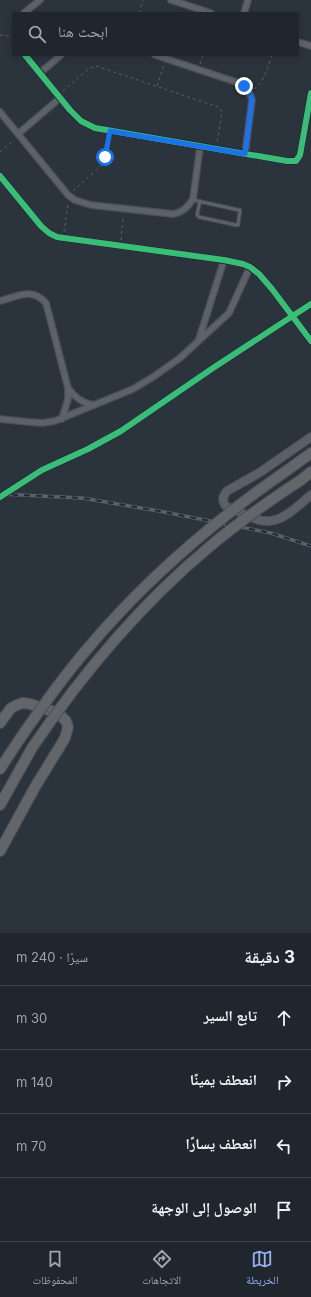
<!DOCTYPE html>
<html lang="ar">
<head>
<meta charset="utf-8">
<style>
  :root { --surface:#20262d; --page:#2d3239; --text:#f1f3f6; --muted:#a2a5aa; --line:#3d4349; --accent:#95b2f1 }
  body { margin:0; font-family:Inter,"Noto Naskh Arabic",sans-serif; background:var(--page); color:var(--text); direction:rtl }
  .stop { position:absolute; width:12px; height:12px; margin:-9px; border:3px solid #1a73e8; border-radius:50%; background:#fff }
  .stop.end { background:#1a73e8; border-color:#fff; box-shadow:0 1px 4px #0008 }
  .list { margin:0; padding:0; list-style:none }
  h2 { display:flex; justify-content:space-between; align-items:center; height:52px; margin:0; padding:0 16px; font-size:17px }
  h2 small { font-size:13px; font-weight:400; color:var(--muted) }
  .list li { display:grid; grid-template-columns:26px 1fr auto; gap:12px; align-items:center; box-sizing:border-box; height:64px; padding:0 16px; border-top:1px solid var(--line) }
  .list b { display:block; font-size:15px; white-space:nowrap }
  .list em { font-size:13px; font-style:normal; color:var(--muted) }
  .icon { flex:none; width:22px; height:22px; fill:none; stroke:currentColor; stroke-width:2; stroke-linecap:round; stroke-linejoin:round }
  .map { position:relative; flex:none; width:311px; height:933px; overflow:hidden; direction:ltr }
  .search { position:absolute; background:var(--surface); box-shadow:0 2px 6px #0003; left:12px; right:12px; top:12px; height:44px; display:flex; align-items:center; gap:10px; box-sizing:border-box; padding:0 14px; border-radius:0px; color:var(--muted); font-size:15px }
  .sheet { height:308px; background:var(--surface) }
  nav { display:flex; justify-content:space-around; align-items:center; box-sizing:border-box; height:56px; border-top:1px solid var(--line); background:var(--surface); font-size:11px; color:var(--muted) }
  nav a { display:grid; justify-items:center; gap:2px }
  nav .on { color:var(--accent) }
  .map>svg:first-child { display:block }
  .lines { fill:none; stroke-linecap:round; stroke-linejoin:round }
  .lane-casing { stroke:#4a4f56; stroke-width:4.5 }
  .street-casing { stroke:#4a4f56; stroke-width:8 }
  .secondary-casing { stroke:#4a4f56; stroke-width:10 }
  .highway-casing { stroke:#484f57; stroke-width:12 }
  .path { stroke:#5a6166; stroke-width:1; stroke-dasharray:3 3; stroke-linecap:butt }
  .lane { stroke:#5d6269; stroke-width:2.5 }
  .street { stroke:#5d6269; stroke-width:5.5 }
  .secondary { stroke:#5b6067; stroke-width:8 }
  .highway { stroke:#626569; stroke-width:10 }
  .rail-casing { stroke:#5a6068; stroke-width:3.5 }
  .rail { stroke:#1e2a37; stroke-width:2; stroke-dasharray:6; stroke-linecap:butt }
  .highway-bridge-casing { stroke:#484f57; stroke-width:12; stroke-linecap:butt }
  .highway-bridge { stroke:#626569; stroke-width:10 }
  .cycleway-casing { stroke:#1e2a37; stroke-width:8 }
  .cycleway { stroke:#3abd76; stroke-width:6 }
  .route { stroke:#1a73e8; stroke-width:5 }
</style>
</head>
<body>
<div class="map">
<svg width="311" height="933" viewBox="0 0 311 933">
  <rect width="100%" height="100%" fill="#2b333c"/>
  <g class="lines">
    <!-- lane casing -->
    <g class="lane-casing">
      <path id="lane" d="M193 200 239 210H240L238 225H236L199 217 197 215 200 201"/>
    </g>
    <!-- street casing -->
    <g class="street-casing">
      <path id="street" d="M171 0 211 13
        M24 13 40 0
        M244 13 248 0
        M298 42 311 46
        M25 55 70 110 81 121 95 128 287 161H296L300 155 311 93
        M155 55 236 82C245 86 249 91 252 100L245 154
        M40 73 61 55
        M0 112 68 195 75 200 91 205 173 214C183 212 187 208 193 199L200 147
        M18 134 60 98
        M0 176 41 226 49 233 57 237 224 260 243 264 250 267 259 274 272 289 311 341
        M0 301C18 296 32 287 46 303L68 388V399L62 419
        M198 342 224 260
        M68 388C75 398 82 403 93 405
        M0 419 29 422 42 423 55 421 133 389 153 377 180 358 229 313 250 267
        M0 497 42 470 88 449 121 431 213 368 311 304"/>
    </g>
    <!-- secondary casing -->
    <g class="secondary-casing">
      <path id="secondary" d="M311 437 259 473 227 491C222 497 222 502 227 507 238 511 249 517 259 520 280 526 296 507 311 495"/>
    </g>
    <!-- highway casing -->
    <g class="highway-casing">
      <path id="highway" d="M289 469 311 453
        M301 480 311 472
        M0 723 11 708 17 705 23 703 30 704 58 713 66 721 68 727 65 738 35 787 0 851
        M0 769 19 740
        M0 805 32 748"/>
    </g>
    <!-- path -->
    <path class="path" d="M139 13 143 0
      M0 35 7 36 13 34
      M200 64 203 55
      M157 86 164 64
      M254 89C265 81 267 68 272 55
      M63 91 90 68 96 66 218 107 220 108 222 113 217 143
      M0 152 14 140
      M73 191 102 165 105 157 109 138
      M64 232 68 203
      M121 240 123 216"/>
    <!-- lane -->
    <use href="#lane" class="lane"/>
    <!-- street -->
    <use href="#street" class="street"/>
    <!-- secondary -->
    <use href="#secondary" class="secondary"/>
    <!-- highway -->
    <use href="#highway" class="highway"/>
    <!-- rail casing -->
    <g class="rail-casing">
      <path id="rail" d="M0 494 82 498 159 511 271 533 311 546"/>
    </g>
    <!-- rail -->
    <use href="#rail" class="rail"/>
    <!-- highway-bridge casing -->
    <g class="highway-bridge-casing">
      <path id="highway-bridge" d="M19 740C41 708 63 677 88 648 146 579 215 520 289 469
        M32 748C82 674 139 606 208 548 237 523 269 501 301 480"/>
    </g>
    <!-- highway-bridge -->
    <use href="#highway-bridge" class="highway-bridge"/>
    <!-- cycleway casing -->
    <g class="cycleway-casing">
      <path id="cycleway" d="M25 55 70 110 81 121 95 128 287 161H296L300 155 311 93
        M0 176 41 226 49 233 57 237 224 260 243 264 250 267 259 274 272 289 311 341
        M0 497 42 470 88 449 121 431 213 368 311 304"/>
    </g>
    <!-- cycleway -->
    <use href="#cycleway" class="cycleway"/>
  </g>
  <g class="lines">
    <!-- route -->
    <path class="route" d="M105 157 110 131 245 154 252 100 250 92 244 86"/>
  </g>
</svg>
<div class="stop" style="left:105px;top:157px"></div>
<div class="stop end" style="left:244px;top:86px"></div>
<div class="search"><svg class="icon" aria-label="search" viewBox="0 0 24 24"><circle cx="10" cy="10" r="6"/><path d="M15 15l6 6"/></svg>ابحث هنا</div>
</div>
<section class="sheet">
<h2>3 دقيقة<small>سيرًا · 240 m</small></h2>
<ul class="list">
<li><svg class="icon" aria-label="ahead" viewBox="0 0 24 24"><path d="M12 20V5M6 11l6-6 6 6"/></svg><div><b>تابع السير</b></div><em>30 m</em></li>
<li><svg class="icon" aria-label="right" viewBox="0 0 24 24"><path d="M7 20v-9h11M14 6l5 5-5 5"/></svg><div><b>انعطف يمينًا</b></div><em>140 m</em></li>
<li><svg class="icon" aria-label="left" viewBox="0 0 24 24"><path d="M17 20v-9H6M10 6l-5 5 5 5"/></svg><div><b>انعطف يسارًا</b></div><em>70 m</em></li>
<li><svg class="icon" aria-label="arrive" viewBox="0 0 24 24"><path d="M6 21V4h12l-3 4 3 4H6"/></svg><div><b>الوصول إلى الوجهة</b></div></li>
</ul>
</section>
<nav>
<a class="on"><svg class="icon" aria-label="map" viewBox="0 0 24 24"><path d="M3 6l6-2 6 2 6-2v14l-6 2-6-2-6 2zM9 4v14M15 6v14"/></svg>الخريطة</a>
<a><svg class="icon" aria-label="directions" viewBox="0 0 24 24"><path d="M12 3l9 9-9 9-9-9zM9 14v-3h6M13 9l2 2-2 2"/></svg>الاتجاهات</a>
<a><svg class="icon" aria-label="saved" viewBox="0 0 24 24"><path d="M7 4h10v16l-5-4-5 4z"/></svg>المحفوظات</a>
</nav>
</body>
</html>
